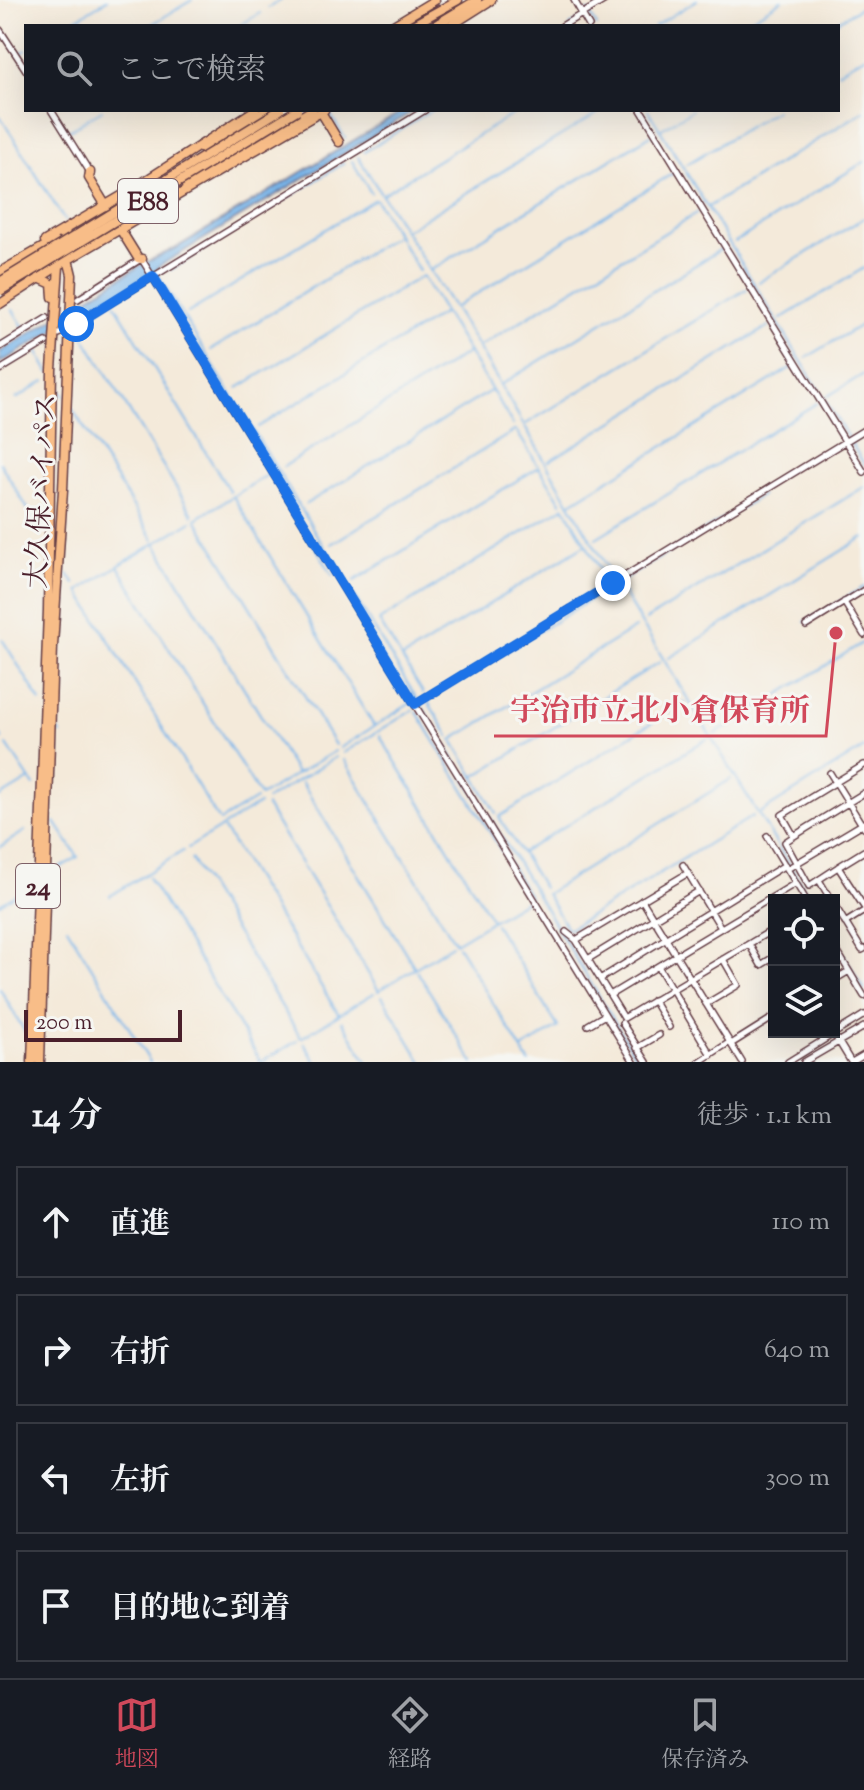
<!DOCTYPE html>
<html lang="ja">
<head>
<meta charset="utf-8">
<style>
  :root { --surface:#171b24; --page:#242831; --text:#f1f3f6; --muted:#9ea1a6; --line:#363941; --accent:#d1495b }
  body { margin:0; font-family:"Sorts Mill Goudy","Noto Serif JP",serif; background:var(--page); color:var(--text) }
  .controls { position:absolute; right:24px; bottom:24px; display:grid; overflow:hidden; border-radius:0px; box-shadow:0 8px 32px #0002 }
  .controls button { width:72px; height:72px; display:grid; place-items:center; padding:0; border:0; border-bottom:2px solid var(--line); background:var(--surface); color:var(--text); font:40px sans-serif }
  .scale { position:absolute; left:24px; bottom:20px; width:158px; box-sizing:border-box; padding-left:8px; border:4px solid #4a1f2b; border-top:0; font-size:22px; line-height:28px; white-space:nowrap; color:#4a1f2b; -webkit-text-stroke:6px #f6f6f2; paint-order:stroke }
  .stop { position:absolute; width:24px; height:24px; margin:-18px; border:6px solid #1a73e8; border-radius:50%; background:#fff }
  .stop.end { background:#1a73e8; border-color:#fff; box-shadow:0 2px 8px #0008 }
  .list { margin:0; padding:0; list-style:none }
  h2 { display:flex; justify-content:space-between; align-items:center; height:104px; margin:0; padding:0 32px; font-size:34px }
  h2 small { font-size:26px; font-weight:400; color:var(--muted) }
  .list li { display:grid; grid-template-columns:52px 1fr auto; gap:24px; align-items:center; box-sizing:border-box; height:112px; margin:0 16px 16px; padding:0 16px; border:2px solid var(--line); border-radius:0px }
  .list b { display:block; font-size:30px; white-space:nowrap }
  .list em { font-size:26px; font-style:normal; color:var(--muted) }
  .icon { flex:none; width:44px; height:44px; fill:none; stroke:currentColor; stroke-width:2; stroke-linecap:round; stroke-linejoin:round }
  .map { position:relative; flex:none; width:864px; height:1062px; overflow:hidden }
  .search { position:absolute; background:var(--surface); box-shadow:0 8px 32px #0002; left:24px; right:24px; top:24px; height:88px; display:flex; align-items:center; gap:20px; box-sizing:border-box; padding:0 28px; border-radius:0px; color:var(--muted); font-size:30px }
  .sheet { height:616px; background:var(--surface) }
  nav { display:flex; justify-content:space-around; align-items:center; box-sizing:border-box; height:112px; border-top:2px solid var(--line); background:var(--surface); font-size:22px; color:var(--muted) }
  nav a { display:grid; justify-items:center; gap:4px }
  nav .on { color:var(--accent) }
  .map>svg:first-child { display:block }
  .water { fill:#78b5ea; stroke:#616a8a; stroke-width:2 }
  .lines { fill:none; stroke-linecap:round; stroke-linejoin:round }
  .stream { stroke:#78b5ea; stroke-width:2 }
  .minor-casing { stroke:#643d45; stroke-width:8 }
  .highway-casing { stroke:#643d45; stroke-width:11 }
  .minor { stroke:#fff; stroke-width:5 }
  .highway { stroke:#f8bd88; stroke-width:8 }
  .highway-bridge-casing { stroke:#643d45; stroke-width:11; stroke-linecap:butt }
  .highway-bridge { stroke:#f8bd88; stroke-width:8 }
  .route { stroke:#1a73e8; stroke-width:10 }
  .labels { text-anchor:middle; stroke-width:6; stroke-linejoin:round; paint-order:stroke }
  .shield { fill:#f6f6f2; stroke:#7e6067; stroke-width:2 }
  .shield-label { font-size:26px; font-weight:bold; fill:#4a1f2b }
  .street-label { font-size:28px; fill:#4a1f2b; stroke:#f6f6f2 }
  .leader { fill:none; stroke:#d1495b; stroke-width:3 }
  .callout-dot { fill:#d1495b; stroke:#f6f6f2; stroke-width:3 }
  .callout-label { font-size:30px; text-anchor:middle; font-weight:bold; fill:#d1495b; stroke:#f6f6f2; stroke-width:6; stroke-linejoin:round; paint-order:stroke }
</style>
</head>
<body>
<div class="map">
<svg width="864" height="1062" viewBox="0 0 864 1062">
  <rect width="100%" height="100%" fill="#f6f6f2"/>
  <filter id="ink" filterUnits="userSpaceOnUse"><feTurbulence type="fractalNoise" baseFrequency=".0125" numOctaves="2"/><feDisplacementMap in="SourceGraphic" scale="16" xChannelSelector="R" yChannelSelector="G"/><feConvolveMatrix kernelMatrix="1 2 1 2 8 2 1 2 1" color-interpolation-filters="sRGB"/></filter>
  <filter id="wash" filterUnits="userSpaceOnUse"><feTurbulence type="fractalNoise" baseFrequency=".006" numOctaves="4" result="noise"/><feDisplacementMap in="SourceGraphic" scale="32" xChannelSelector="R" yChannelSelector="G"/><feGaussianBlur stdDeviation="1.8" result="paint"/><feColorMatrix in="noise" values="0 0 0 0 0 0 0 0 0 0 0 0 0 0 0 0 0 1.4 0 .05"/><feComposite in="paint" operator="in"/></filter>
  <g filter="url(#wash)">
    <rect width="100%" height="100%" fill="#f4eada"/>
    <!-- water -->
    <path class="water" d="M404 110H415L158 267 159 269 0 363V352L141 265 176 248Z"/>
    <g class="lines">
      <!-- stream -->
      <path class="stream" d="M268 8 281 0
        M596 10 613 0
        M588 11 597 26
        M65 26 107 0
        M149 26 192 0
        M239 26 260 13
        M570 26 579 20
        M655 26 697 0
        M740 26 782 0
        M830 26 864 5
        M21 53 26 50
        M838 72 864 56
        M648 110 864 464
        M330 114 345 138
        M0 116 65 221
        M69 130 102 110
        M660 130 692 110
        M364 152 432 110
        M358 157 474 340 604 562 811 900
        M352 161 371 193
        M687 164 776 110
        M384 193 520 110
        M376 200 419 271
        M708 207 864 111
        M406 230 603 110
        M735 242 864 162
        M171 270 344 163
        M431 270 651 135
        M158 275 417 699
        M422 276 513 425
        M759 282 864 218
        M115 304 230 492
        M454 308 675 172
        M13 310 24 328
        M188 313 375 199
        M781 319 864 268
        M78 327 193 515
        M480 346 697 213
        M37 350 49 372
        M211 350 397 235
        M806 358 864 323
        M55 381 64 396
        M502 384 723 248
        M238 388 422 276
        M828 396 864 374
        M16 399 45 381
        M70 405 154 540
        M526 424 747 289
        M258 427 444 313
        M517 432 561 502
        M549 461 769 326
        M0 463 40 529
        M283 467 469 352
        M233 496 374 726
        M571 503 794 366
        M306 504 492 390
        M564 506 607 581
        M196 519 335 745
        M196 519 269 474
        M596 538 817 403
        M155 543 296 773
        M331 544 516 430
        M315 546 333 576
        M118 566 260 796 335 751
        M118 566 192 521
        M68 574 75 584
        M354 581 539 467
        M622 581 762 495
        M81 590 116 567
        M79 591 218 819
        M646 620 864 487
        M805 622 864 587
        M2 639 41 702
        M403 658 586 544
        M669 658 864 537
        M423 693 379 621 564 507
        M427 700 611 587
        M427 700 449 736
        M421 705 639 1062
        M417 712 530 898 455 943
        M55 725 61 734
        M0 734 2 739
        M715 734 864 642
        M380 736 492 920
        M452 740 635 628
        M454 742 496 813
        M7 745 34 786
        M340 748 411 703 368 633
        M343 753 413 710
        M344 760 455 942
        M474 777 660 662
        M302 783 415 968
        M0 797 28 780
        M266 800 336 757
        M266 806 379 991
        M760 813 864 748
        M499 817 685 702
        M499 817 543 888
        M220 821 256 799
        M224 829 339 1015
        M0 847 25 831
        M188 848 259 804
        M521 853 707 739
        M191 859 301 1038
        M53 872 78 857 55 822
        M148 877 261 1062
        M546 894 731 779
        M547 895 567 928
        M110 896 183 851
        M0 904 31 885
        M495 924 558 1027 522 1049
        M67 927 150 1062
        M569 929 753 816
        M834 939 864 989
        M458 946 529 1062
        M417 971 473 1062
        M0 989 25 1032
        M378 991 452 945
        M382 996 422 1062
        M342 1021 367 1062
        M301 1038 374 993
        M304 1043 316 1062
        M261 1062 297 1041"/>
    </g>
  </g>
  <g filter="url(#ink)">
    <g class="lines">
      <!-- minor casing -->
      <g class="minor-casing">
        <path id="minor" d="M574 0 589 26
          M562 26 605 0
          M0 30 26 70
          M51 110 91 174
          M641 110 864 472
          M141 258 634 1062
          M78 299 141 259
          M76 324 425 110
          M59 334 66 330
          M0 347 47 318
          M0 370 46 342
          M844 602 864 635
          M806 626 864 590
          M415 704 864 430
          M864 765 782 815 794 836 785 842 809 886 838 867 864 907
          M830 773 864 828
          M767 836 806 900
          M794 836 864 793
          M683 865 721 928
          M838 867 864 851
          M787 869 864 823
          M819 880 831 900
          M642 900 742 1062
          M834 904 862 950 864 949
          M845 923 864 911
          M566 932 576 940 624 1018 774 929
          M576 940 688 873
          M749 944 761 965 774 957
          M834 946 864 996
          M588 959 699 891
          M658 966 711 1055
          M600 979 785 865
          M834 980 849 971
          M610 995 796 883
          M653 1000 669 1027
          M706 1004 738 985 723 959
          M622 1023 647 1062
          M588 1025 605 1015
          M834 1034 851 1062
          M731 1044 774 1017
          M637 1048 659 1035
          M699 1062 730 1042
          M788 1062 864 1015
          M804 1062 864 1027
          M852 1062 864 1055"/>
      </g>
      <!-- highway casing -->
      <g class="highway-casing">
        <path id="highway" d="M392 26 435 0
          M411 26 458 0
          M434 26 477 0
          M450 26 491 0
          M321 112 339 142
          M203 150 267 110
          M90 172 89 178 106 206
          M186 186 312 110
          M120 229 138 258 142 259
          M45 241 123 195 255 110
          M0 272 54 241C66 248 69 262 72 275L63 490 53 646 40 1062
          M39 278 52 284 53 297
          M0 304 69 259 324 110
          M32 1062 48 610 52 370 59 266 66 229"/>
      </g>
      <!-- minor -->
      <use href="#minor" class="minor"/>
      <!-- highway -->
      <use href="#highway" class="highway"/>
      <!-- highway-bridge casing -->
      <g class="highway-bridge-casing">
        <path id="highway-bridge" d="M0 282 280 110
          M0 291 297 110"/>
      </g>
      <!-- highway-bridge -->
      <use href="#highway-bridge" class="highway-bridge"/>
    </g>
  </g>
  <g class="lines" filter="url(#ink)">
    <!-- route -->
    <path class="route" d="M76 324 153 276 415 704 613 583"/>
  </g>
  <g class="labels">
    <!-- shield labels -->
    <g class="shield">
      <rect x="118" y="179" width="60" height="44" rx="6"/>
      <rect x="16" y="864" width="44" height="44" rx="6"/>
    </g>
    <g class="shield-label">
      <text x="148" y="210">E88</text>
      <text x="38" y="895">24</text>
    </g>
    <!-- street labels -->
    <g class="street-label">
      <text transform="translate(40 491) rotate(-87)" y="10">大久保バイパス</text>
    </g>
  </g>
  <!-- callouts -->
  <path class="leader" d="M836 633L826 736H494"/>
  <circle class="callout-dot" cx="836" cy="633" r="8"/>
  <g class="callout-label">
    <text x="660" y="720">宇治市立北小倉保育所</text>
  </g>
</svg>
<div class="controls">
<button><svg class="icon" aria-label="locate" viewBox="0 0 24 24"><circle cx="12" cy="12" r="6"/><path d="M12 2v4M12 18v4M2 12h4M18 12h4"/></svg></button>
<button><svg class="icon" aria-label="layers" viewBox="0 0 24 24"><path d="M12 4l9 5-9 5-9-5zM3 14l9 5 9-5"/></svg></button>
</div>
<div class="scale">200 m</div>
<div class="stop" style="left:76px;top:324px"></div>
<div class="stop end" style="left:613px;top:583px"></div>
<div class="search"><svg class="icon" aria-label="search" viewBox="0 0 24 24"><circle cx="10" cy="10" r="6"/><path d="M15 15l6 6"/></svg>ここで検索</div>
</div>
<section class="sheet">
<h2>14 分<small>徒歩 · 1.1 km</small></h2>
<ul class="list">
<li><svg class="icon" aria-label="ahead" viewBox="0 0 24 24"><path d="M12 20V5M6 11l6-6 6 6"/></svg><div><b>直進</b></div><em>110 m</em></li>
<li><svg class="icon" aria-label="right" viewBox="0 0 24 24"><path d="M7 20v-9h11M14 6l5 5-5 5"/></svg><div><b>右折</b></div><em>640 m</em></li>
<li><svg class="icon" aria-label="left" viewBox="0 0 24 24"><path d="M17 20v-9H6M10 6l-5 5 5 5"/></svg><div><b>左折</b></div><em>300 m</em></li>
<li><svg class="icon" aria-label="arrive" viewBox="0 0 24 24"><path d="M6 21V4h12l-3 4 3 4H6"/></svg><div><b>目的地に到着</b></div></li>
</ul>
</section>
<nav>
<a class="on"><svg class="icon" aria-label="map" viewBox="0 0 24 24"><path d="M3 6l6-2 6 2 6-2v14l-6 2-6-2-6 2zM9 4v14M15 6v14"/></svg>地図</a>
<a><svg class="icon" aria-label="directions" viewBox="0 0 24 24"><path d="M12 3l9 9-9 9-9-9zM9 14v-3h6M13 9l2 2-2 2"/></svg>経路</a>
<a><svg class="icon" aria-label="saved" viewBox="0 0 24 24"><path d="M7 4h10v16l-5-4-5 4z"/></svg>保存済み</a>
</nav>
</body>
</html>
